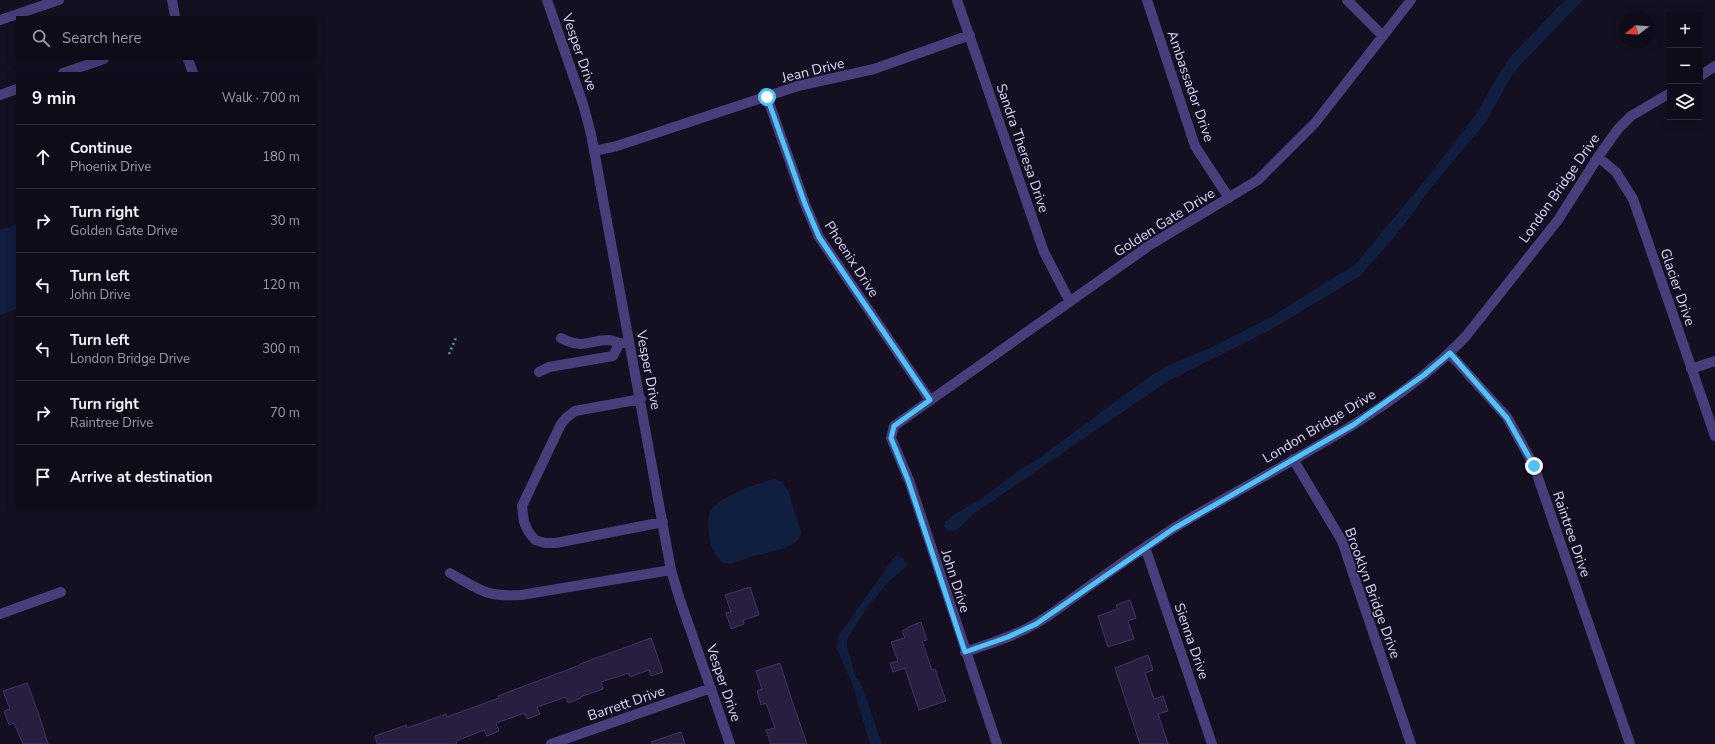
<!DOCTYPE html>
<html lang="en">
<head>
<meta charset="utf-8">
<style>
  :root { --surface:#0f0c19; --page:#181522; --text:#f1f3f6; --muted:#9b9ba2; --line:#2f2c38 }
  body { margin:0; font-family:"Nunito Sans",sans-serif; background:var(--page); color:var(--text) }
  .controls { position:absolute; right:12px; top:12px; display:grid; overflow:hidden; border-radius:0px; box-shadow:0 2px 10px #0003 }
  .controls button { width:36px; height:36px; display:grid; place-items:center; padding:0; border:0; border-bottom:1px solid var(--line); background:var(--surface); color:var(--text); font:20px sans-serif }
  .compass { position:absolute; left:1619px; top:12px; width:36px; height:36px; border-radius:50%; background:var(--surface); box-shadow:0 2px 10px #0003; rotate:253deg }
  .stop { position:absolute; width:12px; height:12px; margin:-9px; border:3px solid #4fc3f7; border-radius:50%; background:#fff }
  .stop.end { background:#4fc3f7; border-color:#fff; box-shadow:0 1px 4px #0008 }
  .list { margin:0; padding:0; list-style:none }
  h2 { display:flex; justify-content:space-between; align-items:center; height:52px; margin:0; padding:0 16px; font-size:17px }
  h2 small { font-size:13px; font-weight:400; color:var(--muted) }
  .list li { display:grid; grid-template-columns:26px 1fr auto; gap:12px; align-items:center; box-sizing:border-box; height:64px; padding:0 16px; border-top:1px solid var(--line) }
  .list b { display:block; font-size:15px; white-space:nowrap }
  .list p { margin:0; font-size:13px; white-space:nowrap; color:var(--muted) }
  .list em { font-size:13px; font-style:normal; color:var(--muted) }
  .icon { flex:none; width:22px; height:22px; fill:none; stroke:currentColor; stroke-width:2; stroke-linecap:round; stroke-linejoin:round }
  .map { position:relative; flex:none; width:1715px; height:744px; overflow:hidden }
  .search { position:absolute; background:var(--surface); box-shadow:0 2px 10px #0003; left:16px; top:16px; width:300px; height:44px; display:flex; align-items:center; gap:10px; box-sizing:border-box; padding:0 14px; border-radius:0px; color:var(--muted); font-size:15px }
  .panel { position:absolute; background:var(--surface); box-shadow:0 2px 10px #0003; left:16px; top:72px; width:300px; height:436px; border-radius:0px }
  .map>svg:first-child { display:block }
  .water { fill:#101e40 }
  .building { fill:#281e40; stroke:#42326a }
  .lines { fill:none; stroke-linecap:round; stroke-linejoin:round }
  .path { stroke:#3aa6a9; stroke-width:2.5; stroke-dasharray:2 3; stroke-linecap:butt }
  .minor { stroke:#473f7c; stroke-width:10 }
  .route { stroke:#4fc3f7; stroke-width:5 }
  .labels { text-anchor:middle; stroke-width:3.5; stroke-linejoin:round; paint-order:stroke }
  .street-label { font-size:14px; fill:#dcd4fb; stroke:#141021 }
</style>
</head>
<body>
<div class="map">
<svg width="1715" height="744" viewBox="0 0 1715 744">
  <rect width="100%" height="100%" fill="#141021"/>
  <!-- water -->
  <path class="water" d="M1565 0H1583L1522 63 1512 75 1486 122 1433 185 1401 229 1360 276 1270 330 1165 383 975 513 957 530 948 531 944 526 946 521 953 515 980 500 1018 471 1038 459 1149 377 1169 365 1210 348 1271 317 1333 278 1354 266 1423 183 1477 113 1495 80 1512 55Z
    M17 224V309L0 315V230Z
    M774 479 781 481 788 490 801 533C800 548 766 553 754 556 747 558 740 561 733 563 710 569 704 521 711 510 721 495 756 484 774 479Z
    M895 556 902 557 906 563V567L889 581 866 609 847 639V647L856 678 861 683 882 744H870L853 686 836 647 838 637 842 631Z"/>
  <!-- building -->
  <path class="building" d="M750 587 759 615 743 620 744 624 731 629 726 613 731 612 725 595Z
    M1130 600 1136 618 1128 621 1134 639 1108 647 1098 616 1118 609 1116 605Z
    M921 622 927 640 922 641 932 670 935 669 946 701 919 710 905 668 893 672 890 663 898 661 891 642 905 638 902 631 908 628V627Z
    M651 638 663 672 651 676 649 670 630 677 629 673 601 682 603 689 580 697 581 698 568 703 566 697 537 707 540 714 527 719 525 713 496 723 499 731 487 736 484 730 456 741 457 744H377L375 736 406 725 407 728 446 714 447 717 499 698 498 696 580 665V664Z
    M1148 655 1153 670 1145 673 1154 699 1163 696 1168 711 1158 714 1168 744H1140L1115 668Z
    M780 663 790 695 807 744H771L766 730 775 728 766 703 761 705 757 691 762 689 756 671Z
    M27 683 38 712 48 744H23L14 723 9 725 4 711 10 709 3 691Z
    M681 732 685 744H652L651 742Z"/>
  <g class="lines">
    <!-- path -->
    <path class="path" d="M449 354 456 338"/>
    <!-- minor -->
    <path class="minor" d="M172 0 175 17
      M547 0 583 104 591 134 671 570 679 597 730 744
      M957 0 1044 252 1070 302
      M1147 0 1195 146 1229 198
      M1347 0 1383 36
      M0 20 59 0
      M188 59 193 73
      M63 73 104 59
      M1700 76 1715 66
      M0 95 17 89
      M767 97 805 204 819 237 930 400
      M594 151 617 146 798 86 874 69 970 35
      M1598 157 1616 172 1633 199 1715 436
      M561 338C584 350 587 340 609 340 614 340 617 344 624 343
      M1449 353 1507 417 1534 466 1630 744
      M1691 369 1715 361
      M539 372 549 367 613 356 619 344
      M641 399 575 411 566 418 561 424 522 506 524 522 528 531 535 540 545 543H556L663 522
      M1293 459 1342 541 1411 744
      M1145 547 1212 744
      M450 573C480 590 485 597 521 595L671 570
      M0 614 61 592
      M965 652C988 644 1013 637 1035 624 1050 616 1063 605 1077 595 1109 572 1141 549 1174 528 1270 469 1389 418 1466 336L1558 220 1598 157 1618 129 1631 116 1670 93
      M551 744 711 688
      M997 744 909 480 891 438 894 426 1150 245 1258 180 1315 123 1411 0"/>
  </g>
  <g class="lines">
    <!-- route -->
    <path class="route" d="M767 97 805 204 819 237 930 400 894 426 891 438 908 480 965 652 1008 637 1036 624 1173 529 1353 425 1424 375 1450 353 1507 418 1534 466"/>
  </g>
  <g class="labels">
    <!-- street labels -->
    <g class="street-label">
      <text transform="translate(580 52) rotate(71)" y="5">Vesper Drive</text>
      <text transform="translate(813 70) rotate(-14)" y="5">Jean Drive</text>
      <text transform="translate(1191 86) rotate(71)" y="5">Ambassador Drive</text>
      <text transform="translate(1023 148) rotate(71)" y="5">Sandra Theresa Drive</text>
      <text transform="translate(1559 188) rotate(-55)" y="5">London Bridge Drive</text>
      <text transform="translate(1164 222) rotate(-32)" y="5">Golden Gate Drive</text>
      <text transform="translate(852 259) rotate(57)" y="5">Phoenix Drive</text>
      <text transform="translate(1678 287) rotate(71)" y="5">Glacier Drive</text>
      <text transform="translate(649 370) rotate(79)" y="5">Vesper Drive</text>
      <text transform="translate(1319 426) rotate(-31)" y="5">London Bridge Drive</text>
      <text transform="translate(1572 534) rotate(71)" y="5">Raintree Drive</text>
      <text transform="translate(956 581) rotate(72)" y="5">John Drive</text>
      <text transform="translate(1373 593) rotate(70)" y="5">Brooklyn Bridge Drive</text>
      <text transform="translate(1192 641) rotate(71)" y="5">Sienna Drive</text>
      <text transform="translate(724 683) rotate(71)" y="5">Vesper Drive</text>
      <text transform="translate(626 703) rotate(-19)" y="5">Barrett Drive</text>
    </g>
  </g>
</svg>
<div class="controls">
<button>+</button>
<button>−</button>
<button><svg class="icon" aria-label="layers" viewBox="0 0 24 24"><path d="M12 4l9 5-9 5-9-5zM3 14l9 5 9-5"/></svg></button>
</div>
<svg class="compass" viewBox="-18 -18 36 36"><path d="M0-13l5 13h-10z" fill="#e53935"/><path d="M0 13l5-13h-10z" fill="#9b9ba2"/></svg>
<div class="stop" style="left:767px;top:97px"></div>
<div class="stop end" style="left:1534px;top:466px"></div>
<div class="search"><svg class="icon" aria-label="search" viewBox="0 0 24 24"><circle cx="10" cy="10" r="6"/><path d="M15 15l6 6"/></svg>Search here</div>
<section class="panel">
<h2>9 min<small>Walk · 700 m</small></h2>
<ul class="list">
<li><svg class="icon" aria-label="ahead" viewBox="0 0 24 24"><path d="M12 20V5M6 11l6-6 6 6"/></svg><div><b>Continue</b><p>Phoenix Drive</p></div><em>180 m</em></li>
<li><svg class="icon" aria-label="right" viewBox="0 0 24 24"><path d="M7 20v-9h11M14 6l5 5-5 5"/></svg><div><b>Turn right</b><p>Golden Gate Drive</p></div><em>30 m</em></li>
<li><svg class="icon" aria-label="left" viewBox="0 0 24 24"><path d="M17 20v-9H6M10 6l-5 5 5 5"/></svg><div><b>Turn left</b><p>John Drive</p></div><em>120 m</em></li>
<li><svg class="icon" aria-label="left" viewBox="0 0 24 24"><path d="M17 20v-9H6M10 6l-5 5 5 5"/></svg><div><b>Turn left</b><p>London Bridge Drive</p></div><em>300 m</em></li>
<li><svg class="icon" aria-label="right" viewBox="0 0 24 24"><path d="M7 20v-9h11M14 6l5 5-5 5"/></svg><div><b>Turn right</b><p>Raintree Drive</p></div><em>70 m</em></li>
<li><svg class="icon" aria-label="arrive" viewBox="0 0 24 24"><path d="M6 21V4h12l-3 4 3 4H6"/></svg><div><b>Arrive at destination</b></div></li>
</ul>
</section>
</div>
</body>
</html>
